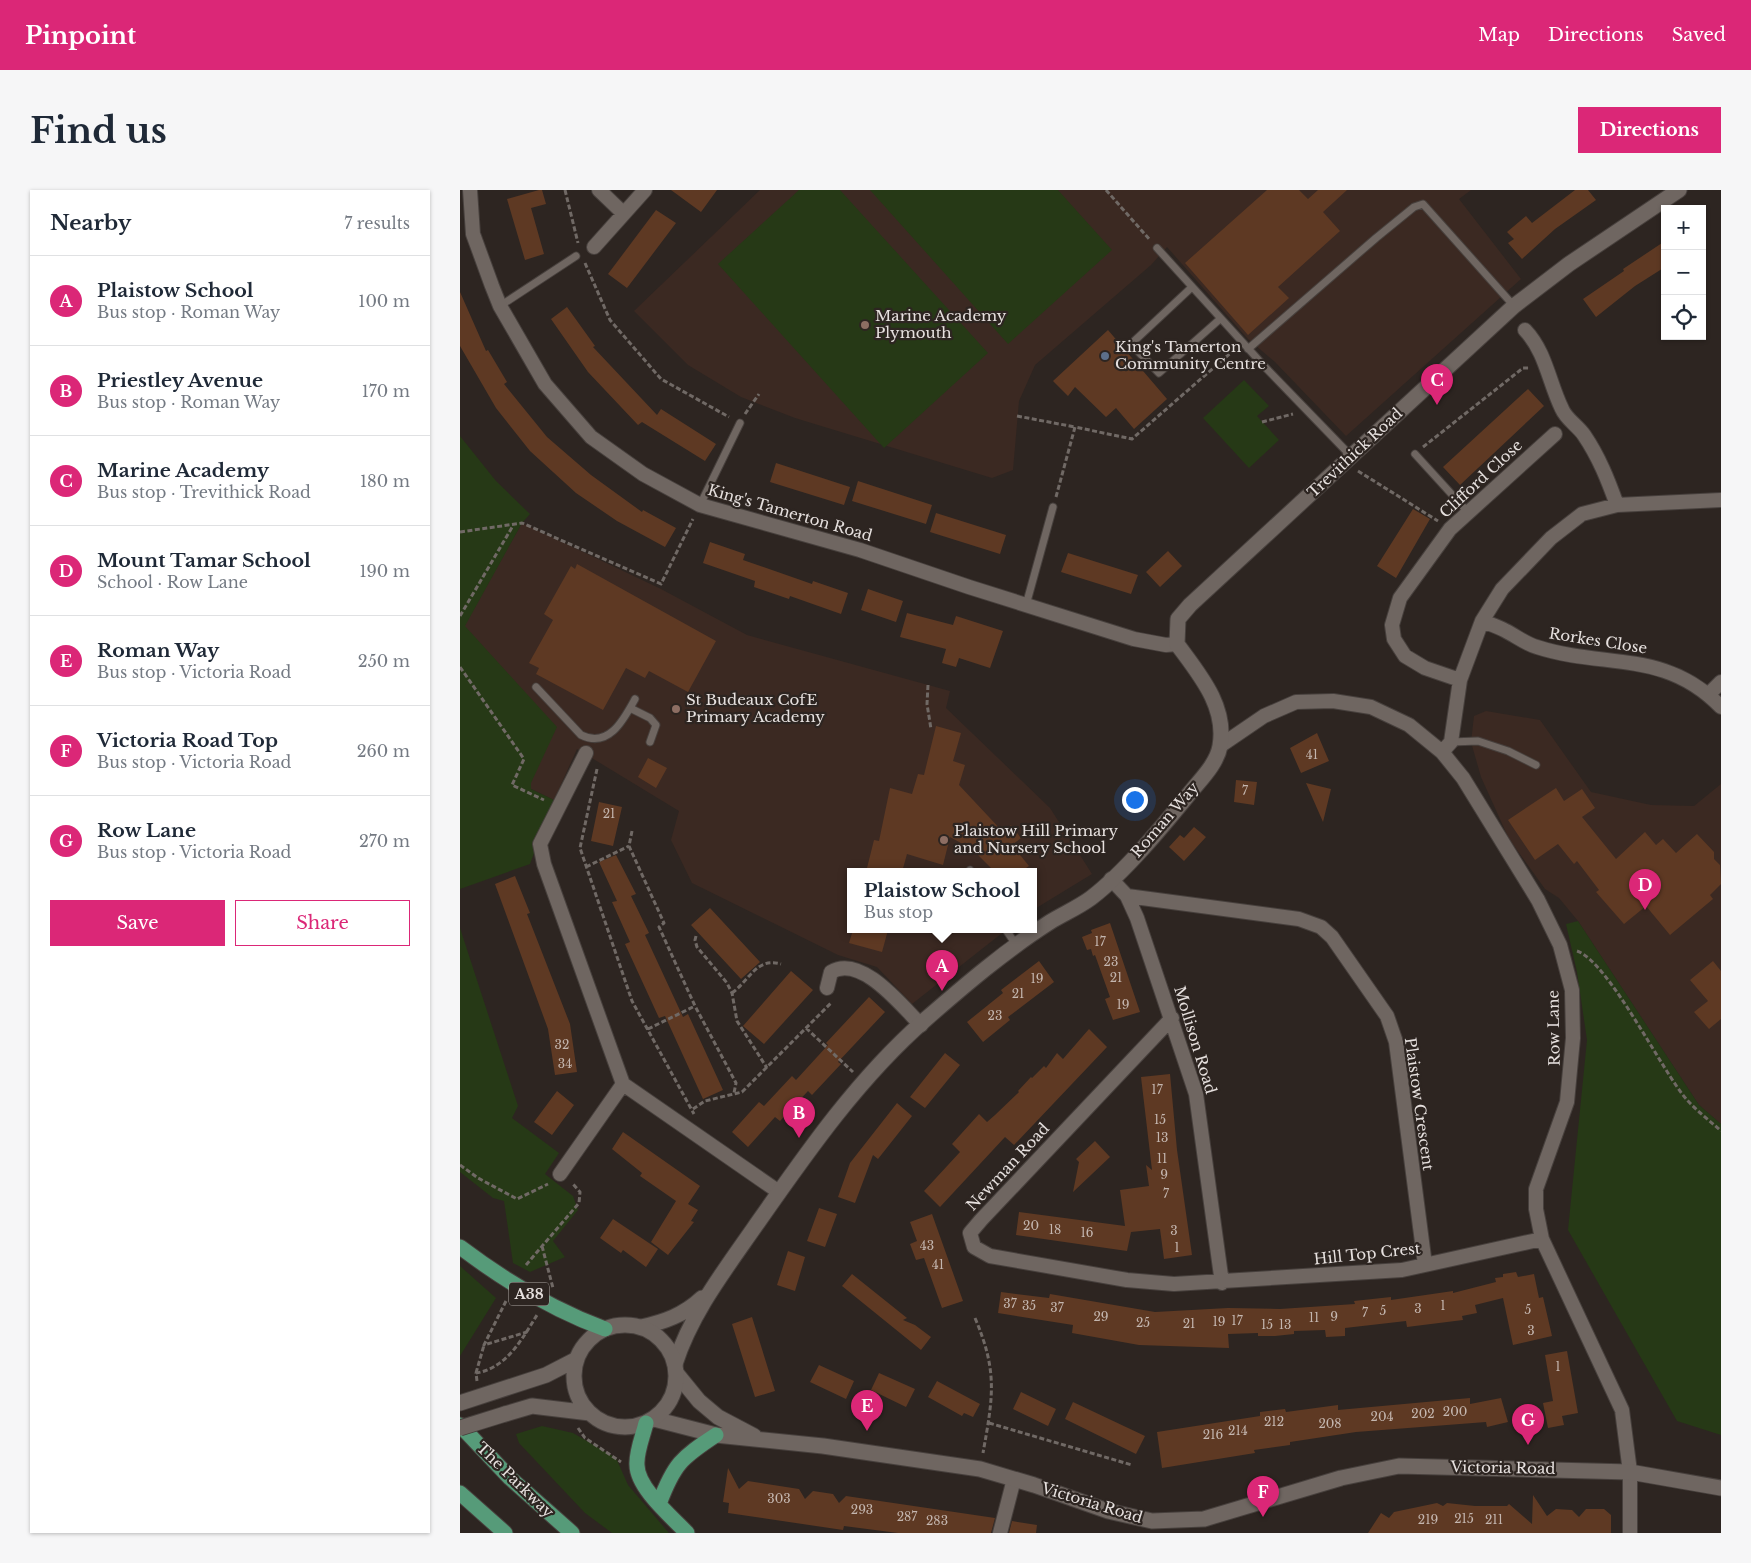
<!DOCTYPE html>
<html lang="en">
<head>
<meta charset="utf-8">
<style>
  :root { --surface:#fff; --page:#f6f6f7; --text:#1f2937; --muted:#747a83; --line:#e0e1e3; --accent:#db2777 }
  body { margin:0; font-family:"Libre Baskerville",serif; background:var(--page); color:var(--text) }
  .controls { position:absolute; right:15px; top:15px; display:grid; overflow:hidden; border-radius:0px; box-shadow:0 1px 4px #0004 }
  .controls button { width:45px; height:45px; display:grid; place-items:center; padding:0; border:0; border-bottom:1px solid var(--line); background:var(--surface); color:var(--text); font:25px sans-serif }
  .you { position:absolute; left:674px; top:609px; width:18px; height:18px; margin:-12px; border:4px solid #fff; border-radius:50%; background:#1a73e8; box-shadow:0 0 0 8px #1a73e833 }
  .badge { display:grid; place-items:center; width:32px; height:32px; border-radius:50%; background:var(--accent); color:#fff; font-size:16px; font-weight:700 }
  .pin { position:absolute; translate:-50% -41px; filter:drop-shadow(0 1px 2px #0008) }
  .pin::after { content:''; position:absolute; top:26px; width:18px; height:15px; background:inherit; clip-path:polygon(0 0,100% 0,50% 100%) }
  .popup { position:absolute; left:387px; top:678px; width:190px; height:65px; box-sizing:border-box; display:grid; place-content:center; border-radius:0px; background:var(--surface); filter:drop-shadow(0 1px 4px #0005); font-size:16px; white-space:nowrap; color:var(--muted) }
  .popup b { font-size:19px; color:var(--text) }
  .popup::after { content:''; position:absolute; left:50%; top:100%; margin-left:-10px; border:10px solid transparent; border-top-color:var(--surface) }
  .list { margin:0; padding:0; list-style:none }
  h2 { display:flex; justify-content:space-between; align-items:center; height:65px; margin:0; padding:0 20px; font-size:21px }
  h2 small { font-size:16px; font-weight:400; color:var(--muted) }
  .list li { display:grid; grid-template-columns:32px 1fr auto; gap:15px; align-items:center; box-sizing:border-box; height:90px; padding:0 20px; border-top:1px solid var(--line) }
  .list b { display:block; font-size:19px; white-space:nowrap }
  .list p { margin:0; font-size:16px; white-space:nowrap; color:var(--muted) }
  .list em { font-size:16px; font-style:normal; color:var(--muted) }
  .actions { display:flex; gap:10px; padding:15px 20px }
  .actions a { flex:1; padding:11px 0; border:1px solid var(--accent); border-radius:0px; text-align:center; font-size:18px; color:var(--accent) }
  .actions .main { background:var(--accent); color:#fff }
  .icon { flex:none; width:28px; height:28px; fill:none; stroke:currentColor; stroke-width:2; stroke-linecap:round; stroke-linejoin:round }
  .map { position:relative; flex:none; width:1261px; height:1343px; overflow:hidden; border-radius:0px }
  header { display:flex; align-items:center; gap:30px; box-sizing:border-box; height:70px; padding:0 25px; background:var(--accent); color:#fff }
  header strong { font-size:24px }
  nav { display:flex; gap:28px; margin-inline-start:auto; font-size:18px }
  .intro { display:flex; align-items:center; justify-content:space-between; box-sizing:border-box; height:120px; padding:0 30px }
  h1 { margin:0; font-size:35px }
  .button { padding:12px 22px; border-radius:0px; background:var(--accent); color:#fff; font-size:18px; font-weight:700 }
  main { display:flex; gap:30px; padding:0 30px }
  aside { flex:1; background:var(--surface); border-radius:0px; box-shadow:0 1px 4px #0004 }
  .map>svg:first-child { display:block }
  .education { fill:#3b2922 }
  .green { fill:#263916 }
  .building { fill:#5e3923 }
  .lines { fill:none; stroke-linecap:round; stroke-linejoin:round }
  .service-casing { stroke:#47403d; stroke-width:9 }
  .minor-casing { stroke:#47403d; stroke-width:16 }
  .tertiary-casing { stroke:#47403d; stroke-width:17 }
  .secondary-casing { stroke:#47403d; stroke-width:17 }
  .trunk-casing { stroke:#47403d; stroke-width:17 }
  .path { stroke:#706965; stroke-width:3; stroke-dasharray:5 2.5; stroke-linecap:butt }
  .service { stroke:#6f6661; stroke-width:7 }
  .minor { stroke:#6f6661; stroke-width:14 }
  .tertiary { stroke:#6f6661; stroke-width:15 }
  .secondary { stroke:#6f6661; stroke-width:15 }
  .trunk { stroke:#569b79; stroke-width:15 }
  .secondary-bridge-casing { stroke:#47403d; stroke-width:17; stroke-linecap:butt }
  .secondary-bridge { stroke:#6f6661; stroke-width:15 }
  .education-dot { fill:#8d6e63; stroke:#2d2521; stroke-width:2 }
  .service-dot { fill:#5c6f8a; stroke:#2d2521; stroke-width:2 }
  .labels { text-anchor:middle; stroke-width:4.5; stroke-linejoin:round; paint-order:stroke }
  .number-label { font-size:12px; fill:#c4b6af }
  .shield { fill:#2d2521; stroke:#aea8a5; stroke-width:1 }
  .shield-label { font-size:14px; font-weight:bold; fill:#e6e0de }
  .poi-label { font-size:15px; fill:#e6e0de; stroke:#2d2521; text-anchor:start }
  .street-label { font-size:15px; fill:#e6e0de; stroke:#2d2521 }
</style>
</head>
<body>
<header>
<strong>Pinpoint</strong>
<nav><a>Map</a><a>Directions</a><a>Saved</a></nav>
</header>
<div class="intro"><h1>Find us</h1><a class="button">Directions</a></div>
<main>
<aside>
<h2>Nearby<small>7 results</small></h2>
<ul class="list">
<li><span class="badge">A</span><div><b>Plaistow School</b><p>Bus stop · Roman Way</p></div><em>100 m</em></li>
<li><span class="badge">B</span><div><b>Priestley Avenue</b><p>Bus stop · Roman Way</p></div><em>170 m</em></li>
<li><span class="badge">C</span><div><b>Marine Academy</b><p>Bus stop · Trevithick Road</p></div><em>180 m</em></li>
<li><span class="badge">D</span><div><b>Mount Tamar School</b><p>School · Row Lane</p></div><em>190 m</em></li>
<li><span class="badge">E</span><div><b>Roman Way</b><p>Bus stop · Victoria Road</p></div><em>250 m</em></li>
<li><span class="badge">F</span><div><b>Victoria Road Top</b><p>Bus stop · Victoria Road</p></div><em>260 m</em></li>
<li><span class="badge">G</span><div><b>Row Lane</b><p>Bus stop · Victoria Road</p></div><em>270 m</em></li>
</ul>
<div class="actions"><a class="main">Save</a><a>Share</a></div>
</aside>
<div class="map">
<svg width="1261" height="1343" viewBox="0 0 1261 1343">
  <rect width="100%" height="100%" fill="#2d2521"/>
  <!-- education -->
  <path class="education" d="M300 0H1011L999 9 1061 89 886 246 815 172 788 149 707 57 691 75 575 175 559 211 553 280 532 288 335 228 281 207 228 175 174 121Z
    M62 333 201 399 287 445 490 501 486 518 590 618 632 684 573 720V682H391V740H546L452 814 417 777 378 765 232 693 211 650 219 621 117 559 94 610 61 594 0 440 4 436Z
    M1026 521 1080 530 1131 602 1191 615 1234 616 1261 594V934L1239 915 1118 731 1099 708 1085 699 1049 649 1021 587 1011 552 1014 526Z"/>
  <!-- green -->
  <path class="green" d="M339 0H380L528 163 424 258 258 74Z
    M410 0H598L652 60 548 154Z
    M784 190 809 216 797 226 819 250 789 278 743 228Z
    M0 246 36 291 70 324 62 333 5 436 97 537 71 593V599L94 610 70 674 0 699Z
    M1118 731 1239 915 1261 934V1245L1217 1231 1108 1040 1127 850 1117 782 1106 734Z
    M0 738 58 916 52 928 99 963 85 984 113 1006 118 1020 93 1051 105 1067 70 1082 53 1073 44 1011 33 1008 0 982Z
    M0 1076 36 1108 0 1166Z
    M82 1236 113 1243 156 1268 168 1295 209 1343H152L125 1323 59 1253 56 1244Z"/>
  <!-- building -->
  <path class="building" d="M79 0H82L86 14 71 18 84 64 65 70 47 9Z
    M211 0H257L241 22Z
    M807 0H839L848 9 858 0H887L863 22 880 41 818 97 829 108 788 145 725 73Z
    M1115 0H1128L1136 10 1095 39 1062 69 1048 53 1054 49 1047 42 1066 26 1072 33Z
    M196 20 216 33 167 98 148 84Z
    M1205 51V77L1175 96 1136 127 1123 109 1164 81 1163 79Z
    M0 102 26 161 28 160 47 192 44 194 87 247 131 285 182 322 183 320 216 338 205 357 157 331 116 303 70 261 36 218 0 156Z
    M107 117 135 156 133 157 197 225 201 219 256 254 245 271 182 232 178 235 128 182 91 129Z
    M648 140 707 209 674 239 656 218 646 227 615 197 608 206 593 191Z
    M1068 199 1084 216 1000 295 983 277Z
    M316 273 390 297 384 315 310 292Z
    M398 291 472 315 466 334 392 311Z
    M953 319 970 329 936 388 917 376Z
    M476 323 546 345 540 364 470 342Z
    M250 352 285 364 283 370 352 394 353 391 388 403 381 424 330 406 329 409 294 397 295 391 243 373Z
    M708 361 722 376 700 397 686 382Z
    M608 363 678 385 671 404 601 382Z
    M117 374 256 451 228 502 189 481 185 488 166 478 143 520 76 484 79 478 69 473 93 430 84 424 111 376 115 379Z
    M408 399 443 411 436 432 401 420Z
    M447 423 493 435 496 426 543 441 530 478 499 468 496 477 482 473 486 459 440 447Z
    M476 536 501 543 493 571 505 575 499 595 543 642 551 635 561 648 552 655 569 676 560 682H535L512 659 490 647 483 675 447 664 442 682H406L414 650 419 651 430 598 452 604 458 584 464 585Z
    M857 543 869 571 841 583 830 558Z
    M188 568 207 578 196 598 178 587Z
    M776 590 797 592 794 615 774 612Z
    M846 593 871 599 863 632Z
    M1096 598 1104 611 1122 599 1135 618 1122 627 1156 669 1185 642 1196 655 1203 649 1216 663 1237 644 1254 662V669L1260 675 1261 694 1250 705 1253 709 1210 745 1186 716 1164 734 1136 702 1139 700 1117 671 1114 674 1098 654 1075 670 1048 630Z
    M139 612 162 617 153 656 131 651Z
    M734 637 746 647 724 671 709 657 720 645 724 648Z
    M156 665 176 704 171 706 189 743 185 745 223 827 228 824 263 900 243 909 205 826 199 828 165 754 170 752 152 712 157 711 139 672Z
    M55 686 70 723 67 724 110 834 117 882 95 885 88 839 35 694Z
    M250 718 300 772 281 789 231 735Z
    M650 733 680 822 653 830 645 809 650 807 635 765 633 766 631 759 627 760 622 747 632 743 631 740Z
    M393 740H428L422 762 389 753Z
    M579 771 594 792 548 827 550 830 523 852 507 832 543 803 541 800Z
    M1253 771 1261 781V829L1249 839 1234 822 1248 811 1230 790Z
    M331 781 353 800 304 854 283 836Z
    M409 807 425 822 378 872 381 874 352 905 348 901 320 931 315 927 288 957 272 942 299 912 304 916 332 886 336 890 368 855 366 853Z
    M629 839 647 857 554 955 545 947 480 1017 464 1001 500 962 492 954 519 924 527 932 535 925 559 902 558 901 571 887 572 888 584 876 586 878 597 863 603 869Z
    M485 863 500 875 465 918 450 907Z
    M710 884 717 960 732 1065 704 1069 700 1039 671 1042 667 1061 556 1045 559 1022 665 1036 660 1000 689 996 686 975 692 980 681 887Z
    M97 901 114 915 92 945 74 932Z
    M437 913 452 926 418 969 413 965 395 1013 378 1007 390 973Z
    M163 942 240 996 228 1014 238 1020 231 1031 234 1032 208 1065 191 1052 216 1011 180 986 182 983 152 959Z
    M635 951 650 967 613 1002 619 972 616 969Z
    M359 1018 377 1024 365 1057 347 1051Z
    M472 1024 503 1111 482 1118 464 1068 456 1070 450 1054 457 1051 450 1032Z
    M153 1029 198 1059 186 1077 163 1060 161 1063 140 1048Z
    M328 1061 345 1067 335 1101 317 1095Z
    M1056 1082 1058 1087 1074 1084 1079 1108 1083 1107 1092 1146 1053 1155 1043 1108 1015 1115 1017 1123 1002 1126 1003 1130 947 1137 946 1131 885 1138V1146L866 1147 865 1140 834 1141V1144L815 1146H798V1143L768 1144 769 1158 679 1155 612 1143 613 1135 538 1123 541 1102 589 1108 590 1104 695 1122 768 1118 820 1119 895 1114 894 1111 931 1107V1110L993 1101V1103L1036 1092 1035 1088 1043 1087V1084Z
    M392 1084 447 1128 443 1130 455 1135 471 1147 461 1160 382 1096Z
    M292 1127 315 1201 295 1207 272 1134Z
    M1107 1161 1118 1223 1102 1226 1104 1235 1088 1238 1083 1213 1093 1211 1085 1165Z
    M359 1175 394 1191 386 1209 350 1192Z
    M419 1183 455 1199 446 1217 411 1200Z
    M477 1191 520 1214 513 1227 504 1223 502 1226 468 1207Z
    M561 1202 596 1219 588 1236 553 1219Z
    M1010 1208V1214L1041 1208 1048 1232 1027 1237 1026 1232 896 1242 830 1252V1255L794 1260 795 1263 702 1278 697 1242 800 1226V1222L825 1219 826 1222 878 1215V1220Z
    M613 1212 685 1246 676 1264 605 1229Z
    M268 1278 279 1299 288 1291 339 1299 345 1309 353 1301 373 1304 379 1313 386 1306 535 1328 531 1343H438L384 1336 383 1340 268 1323 269 1313 263 1312Z
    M1073 1305 1087 1326 1096 1319 1112 1320 1119 1327 1126 1319H1144L1151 1325V1343H908L921 1323 929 1328 934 1322 977 1313 983 1316 987 1313 1015 1316H1047L1049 1314 1072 1334Z
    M552 1331 577 1335 576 1343H549Z"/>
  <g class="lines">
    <!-- service casing -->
    <g class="service-casing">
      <path id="service" d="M697 58 805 177 892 267
        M732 97 671 154 699 183 760 129
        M40 116 116 66
        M788 159 916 48 954 17 963 14 1054 116
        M955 264 1007 321
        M240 315 280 233
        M566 415 593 317
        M76 497 121 545C149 559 164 529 175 509
        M170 518 190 528 196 535 190 552
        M991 552 1018 551 1048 561 1076 575
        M510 680 511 682
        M546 740 557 756"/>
    </g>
    <!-- minor casing -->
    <g class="minor-casing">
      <path id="minor" d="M10 0 13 44 32 96 40 116 85 194 131 247 183 284 240 315 400 360 509 397 674 449 706 455 717 454
        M139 0 163 23
        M134 57 185 0
        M1065 140C1086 162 1089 193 1102 219 1106 229 1118 236 1124 245 1139 267 1148 290 1157 315
        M1022 431C1030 434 1039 437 1046 441 1056 446 1066 454 1077 457 1145 479 1205 459 1261 517
        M1000 490 965 478 945 466 934 449 932 435 940 408 990 339 1095 244
        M1249 504 1261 492
        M760 556 804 526 836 512 873 511 911 517 949 535 982 562 1003 588 1078 710 1100 755 1112 800 1113 848 1107 912 1076 999V1019L1082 1049 1162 1220 1170 1282V1343
        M982 562 991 552 1000 490 1022 431 1042 399 1091 348 1122 324 1157 315 1261 310
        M126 563 80 654 84 674 163 894 319 1002
        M651 689 667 706 677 728 736 904 762 1093
        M667 706 839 729 861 737 872 747 927 826 936 852 965 1075
        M367 798 371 782C401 764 441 815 461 835
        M712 828 521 1030 510 1043 514 1057 530 1066 667 1090 714 1094 942 1080 1082 1049
        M100 984 163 894
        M540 1343 554 1289"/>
    </g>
    <!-- tertiary casing -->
    <g class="tertiary-casing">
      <path id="tertiary" d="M181 1137C204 1132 224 1125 242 1108
        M215 1174C231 1124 264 1081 294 1038 345 965 398 888 466 829 505 795 546 760 590 732 603 724 619 717 631 708 665 682 702 637 729 604 740 590 757 574 760 556 767 516 739 484 717 454L718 429 730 415 1054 116 1109 74 1219 0
        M217 1184 239 1211 258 1227 294 1246
        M194 1229 256 1245 363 1256 520 1279 574 1295 648 1321 692 1331 744 1329 881 1288 939 1276 1170 1282 1261 1298"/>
    </g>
    <!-- secondary casing -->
    <g class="secondary-casing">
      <path id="secondary" d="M114 1186a51 51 0 1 1 102 0a51 51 0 1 1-102 0Z
        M0 1213 86 1185 117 1169
        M45 1224 72 1216 130 1223"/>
    </g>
    <!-- trunk casing -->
    <g class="trunk-casing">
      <path id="trunk" d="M0 1057C45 1091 91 1119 145 1139
        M186 1233C183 1246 176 1262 177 1275 177 1298 212 1327 227 1343
        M0 1235 50 1288 112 1343
        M0 1303 45 1343
        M199 1314C214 1274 221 1268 256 1245"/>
    </g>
    <!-- path -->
    <path class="path" d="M105 0 118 53
      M646 0 690 50
      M125 73 150 130 201 189 269 227
      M285 224 299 204
      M557 226 615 237
      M802 232 833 224
      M963 257 1063 178H1069
      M898 281 978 331
      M596 307 615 237 672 249 774 160
      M0 342 62 333 201 394 233 329
      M0 426 54 334
      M0 477 64 569 52 595 84 610
      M468 495 467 514 471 539
      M137 579 120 658 172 811 234 924
      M172 641 169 656 204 733 199 737 235 816 276 893 274 903
      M126 677 169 656
      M236 746 235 750 237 757 267 793 272 803 277 831 307 878
      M1117 761C1149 772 1201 880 1227 910 1237 921 1250 931 1261 941
      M272 803C290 790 296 767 321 774
      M346 838 393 882
      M188 839 235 816
      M233 919 245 911 282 902 371 813
      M0 975 18 988 57 1009 88 994
      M82 1056 93 1098
      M66 1075 119 1013 120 1002 112 993
      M46 1111 24 1155 67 1142
      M515 1128C538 1182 533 1207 523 1263
      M16 1183 24 1155
      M17 1191 16 1183C47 1178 62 1149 77 1125
      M529 1233 672 1275
      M118 1238 125 1248 161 1272"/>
    <!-- service -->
    <use href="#service" class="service"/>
    <!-- minor -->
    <use href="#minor" class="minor"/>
    <!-- tertiary -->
    <use href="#tertiary" class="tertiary"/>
    <!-- secondary -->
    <use href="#secondary" class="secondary"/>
    <!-- trunk -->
    <use href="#trunk" class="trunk"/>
    <!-- secondary-bridge casing -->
    <g class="secondary-bridge-casing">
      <path id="secondary-bridge" d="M0 1238 45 1224"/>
    </g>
    <!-- secondary-bridge -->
    <use href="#secondary-bridge" class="secondary-bridge"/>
  </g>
  <!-- markers -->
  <g class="education-dot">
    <circle cx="405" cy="135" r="5"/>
    <circle cx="216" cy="519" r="5"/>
    <circle cx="484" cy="650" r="5"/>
  </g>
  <circle class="service-dot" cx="645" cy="166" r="5"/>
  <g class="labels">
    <!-- number labels -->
    <g class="number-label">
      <text x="852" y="569">41</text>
      <text x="785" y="605">7</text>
      <text x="149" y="628">21</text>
      <text x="640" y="756">17</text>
      <text x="651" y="776">23</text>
      <text x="656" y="792">21</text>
      <text x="577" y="793">19</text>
      <text x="558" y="808">21</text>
      <text x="663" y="819">19</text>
      <text x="535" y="830">23</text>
      <text x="102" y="859">32</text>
      <text x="105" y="878">34</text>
      <text x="697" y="904">17</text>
      <text x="700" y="934">15</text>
      <text x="702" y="952">13</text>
      <text x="702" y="973">11</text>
      <text x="704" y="989">9</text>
      <text x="706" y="1008">7</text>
      <text x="571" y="1040">20</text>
      <text x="595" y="1044">18</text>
      <text x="714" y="1045">3</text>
      <text x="627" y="1047">16</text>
      <text x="467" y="1060">43</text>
      <text x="717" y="1062">1</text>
      <text x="478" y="1079">41</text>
      <text x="550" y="1118">37</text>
      <text x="569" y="1120">35</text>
      <text x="983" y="1120">1</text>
      <text x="597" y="1122">37</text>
      <text x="958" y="1123">3</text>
      <text x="1068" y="1124">5</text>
      <text x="923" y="1125">5</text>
      <text x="905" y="1127">7</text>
      <text x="641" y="1131">29</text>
      <text x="874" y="1131">9</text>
      <text x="854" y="1132">11</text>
      <text x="777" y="1135">17</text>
      <text x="759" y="1136">19</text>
      <text x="683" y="1137">25</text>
      <text x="729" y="1138">21</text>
      <text x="807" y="1139">15</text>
      <text x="825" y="1139">13</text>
      <text x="1071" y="1145">3</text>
      <text x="1098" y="1181">1</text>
      <text x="995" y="1226">200</text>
      <text x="963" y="1228">202</text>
      <text x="922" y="1231">204</text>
      <text x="814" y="1236">212</text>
      <text x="870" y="1238">208</text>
      <text x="778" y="1245">214</text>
      <text x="753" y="1249">216</text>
      <text x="319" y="1313">303</text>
      <text x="402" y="1324">293</text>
      <text x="447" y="1331">287</text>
      <text x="1004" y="1333">215</text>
      <text x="968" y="1334">219</text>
      <text x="1034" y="1334">211</text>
      <text x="477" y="1335">283</text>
    </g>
    <!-- shield labels -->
    <rect class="shield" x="49" y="1092.5" width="40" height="23" rx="4"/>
    <g class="shield-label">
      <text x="69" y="1109">A38</text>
    </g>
    <!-- poi labels -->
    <g class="poi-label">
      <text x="415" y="131">Marine Academy<tspan x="415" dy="17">Plymouth</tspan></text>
      <text x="655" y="162">King's Tamerton<tspan x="655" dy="17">Community Centre</tspan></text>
      <text x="226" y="515">St Budeaux CofE<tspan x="226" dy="17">Primary Academy</tspan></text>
      <text x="494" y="646">Plaistow Hill Primary<tspan x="494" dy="17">and Nursery School</tspan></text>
    </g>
    <!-- street labels -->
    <g class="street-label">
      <text transform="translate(895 263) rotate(-43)" y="5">Trevithick Road</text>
      <text transform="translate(1021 289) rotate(-43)" y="5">Clifford Close</text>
      <text transform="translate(330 323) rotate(16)" y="5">King's Tamerton Road</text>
      <text transform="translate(1138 451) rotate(9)" y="5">Rorkes Close</text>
      <text transform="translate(705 630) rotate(-49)" y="5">Roman Way</text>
      <text transform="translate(1094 838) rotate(-91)" y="5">Row Lane</text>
      <text transform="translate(735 850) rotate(73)" y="5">Mollison Road</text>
      <text transform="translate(959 914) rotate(82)" y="5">Plaistow Crescent</text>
      <text transform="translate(548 977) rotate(-47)" y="5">Newman Road</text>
      <text transform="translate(907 1064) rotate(-6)" y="5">Hill Top Crest</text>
      <text transform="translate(1043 1278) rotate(1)" y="5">Victoria Road</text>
      <text transform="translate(55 1290) rotate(44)" y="5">The Parkway</text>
      <text transform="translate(632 1313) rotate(17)" y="5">Victoria Road</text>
    </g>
  </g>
</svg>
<div class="controls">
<button>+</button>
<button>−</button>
<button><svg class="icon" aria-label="locate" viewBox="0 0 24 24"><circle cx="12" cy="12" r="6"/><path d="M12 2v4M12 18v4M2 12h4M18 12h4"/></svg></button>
</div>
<div class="you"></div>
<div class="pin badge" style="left:482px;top:801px">A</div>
<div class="popup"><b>Plaistow School</b>Bus stop</div>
<div class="pin badge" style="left:339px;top:948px">B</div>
<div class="pin badge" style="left:977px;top:215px">C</div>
<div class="pin badge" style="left:1185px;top:720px">D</div>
<div class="pin badge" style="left:407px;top:1241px">E</div>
<div class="pin badge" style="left:803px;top:1327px">F</div>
<div class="pin badge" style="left:1068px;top:1255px">G</div>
</div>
</main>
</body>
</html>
